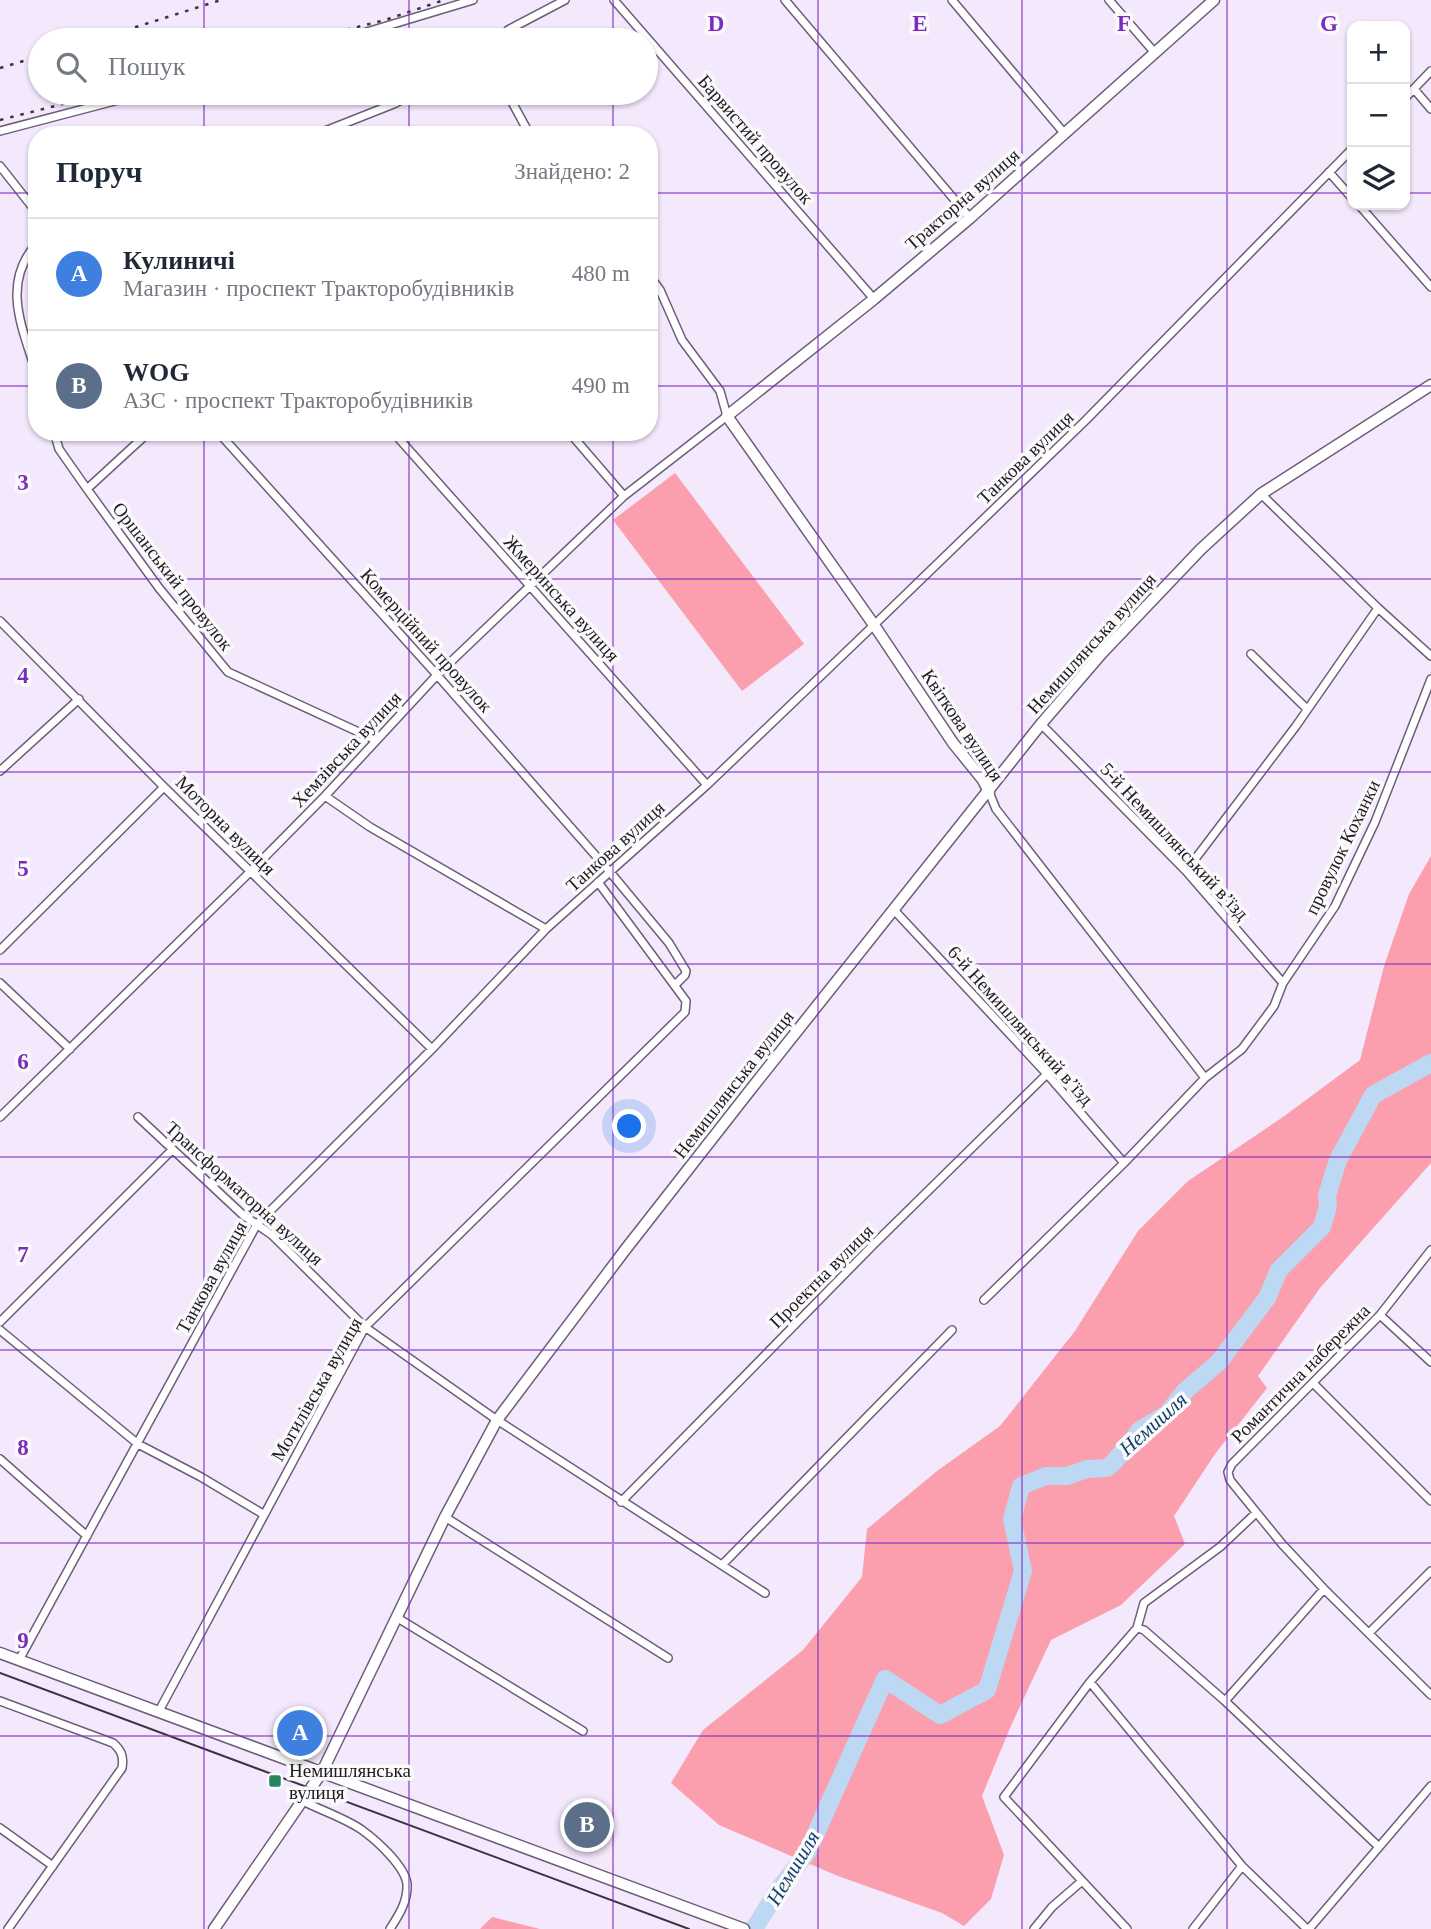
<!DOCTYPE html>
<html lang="uk">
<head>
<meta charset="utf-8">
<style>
  :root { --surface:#fff; --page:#f2f2f3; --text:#1f2937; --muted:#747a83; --line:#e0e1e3; --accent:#28855c }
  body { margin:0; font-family:"Times New Roman",serif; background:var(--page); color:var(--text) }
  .controls { position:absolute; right:21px; top:21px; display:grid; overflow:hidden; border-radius:14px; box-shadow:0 2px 5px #0004 }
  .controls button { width:63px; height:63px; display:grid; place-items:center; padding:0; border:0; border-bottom:2px solid var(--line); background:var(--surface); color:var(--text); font:35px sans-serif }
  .you { position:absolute; left:630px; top:1127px; width:24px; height:24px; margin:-18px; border:5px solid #fff; border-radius:50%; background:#1a73e8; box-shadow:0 0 0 10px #1a73e833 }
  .badge { display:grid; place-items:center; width:46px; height:46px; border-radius:50%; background:var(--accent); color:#fff; font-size:23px; font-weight:700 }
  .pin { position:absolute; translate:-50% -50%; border:4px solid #fff; box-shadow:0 2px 7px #0006 }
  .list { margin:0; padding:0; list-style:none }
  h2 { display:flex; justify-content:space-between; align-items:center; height:91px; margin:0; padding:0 28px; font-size:30px }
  h2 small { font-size:23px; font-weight:400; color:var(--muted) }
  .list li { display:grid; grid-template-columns:46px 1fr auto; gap:21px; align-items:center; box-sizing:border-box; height:112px; padding:0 28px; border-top:2px solid var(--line) }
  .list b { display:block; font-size:26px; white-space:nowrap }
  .list p { margin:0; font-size:23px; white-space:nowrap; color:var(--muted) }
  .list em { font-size:23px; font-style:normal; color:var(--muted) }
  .icon { flex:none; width:38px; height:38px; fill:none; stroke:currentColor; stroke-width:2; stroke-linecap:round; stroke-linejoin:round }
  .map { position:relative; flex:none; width:1431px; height:1929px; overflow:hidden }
  .search { position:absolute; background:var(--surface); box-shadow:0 2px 5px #0004; left:28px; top:28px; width:630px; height:77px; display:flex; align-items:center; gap:18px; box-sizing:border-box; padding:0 24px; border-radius:38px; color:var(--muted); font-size:26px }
  .panel { position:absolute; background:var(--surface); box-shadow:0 2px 5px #0004; left:28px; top:126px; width:630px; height:315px; border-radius:28px }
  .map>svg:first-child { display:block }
  .green { fill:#fb9fae }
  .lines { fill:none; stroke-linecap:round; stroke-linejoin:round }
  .river { stroke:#bdd8f3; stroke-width:18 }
  .street-casing { stroke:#6d5d7a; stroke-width:10 }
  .secondary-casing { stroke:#6d5d7a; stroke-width:13 }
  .street { stroke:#fff; stroke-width:7 }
  .secondary { stroke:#fff; stroke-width:10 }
  .tram { stroke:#3b3340; stroke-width:2 }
  .rail { stroke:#3b3340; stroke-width:2.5; stroke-dasharray:3.5 7; stroke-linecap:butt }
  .grid { fill:none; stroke:#7b2cbf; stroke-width:2; stroke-opacity:0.55 }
  .poi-dot { fill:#28855c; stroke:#fafafa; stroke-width:2.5 }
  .labels { text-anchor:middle; stroke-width:7; stroke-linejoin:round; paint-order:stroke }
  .street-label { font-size:19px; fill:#211a26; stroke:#fafafa }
  .poi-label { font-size:19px; fill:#211a26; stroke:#fafafa; text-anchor:start }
  .water-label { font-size:21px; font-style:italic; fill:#14436f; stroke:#fafafa }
  .grid-label { font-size:23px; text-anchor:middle; font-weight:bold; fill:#7b2cbf; stroke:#fafafa; stroke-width:7; stroke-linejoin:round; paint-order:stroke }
</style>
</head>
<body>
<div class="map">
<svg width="1431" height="1929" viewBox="0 0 1431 1929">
  <rect width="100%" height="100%" fill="#f3e8fc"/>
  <!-- green -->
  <path class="green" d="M675 473 804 644 742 691 613 520Z
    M1431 856V1163L1320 1288 1258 1376 1267 1388 1215 1454 1174 1516 1185 1544 1121 1605 1051 1640 1010 1728 982 1796 1004 1855 991 1899 964 1926 942 1913 838 1876 719 1825 671 1783 703 1730 803 1650 862 1577 867 1529 937 1471 1000 1426 1075 1331 1138 1231 1188 1181 1283 1117 1360 1060 1384 966 1409 894Z
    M492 1917 540 1929H480Z"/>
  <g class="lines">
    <!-- river -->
    <path class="river" d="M754 1929 778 1890 807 1853 885 1679 940 1715 987 1690 1023 1571 1012 1519 1021 1486 1046 1476H1067L1087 1469 1107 1468 1114 1462 1140 1430 1167 1414 1185 1391 1219 1362 1267 1298 1279 1270 1322 1227 1328 1206 1327 1195 1338 1160 1373 1095 1431 1063"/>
    <!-- street casing -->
    <g class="street-casing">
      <path id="street" d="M614 0 874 299
        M785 0 970 218
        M952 0 1064 133
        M1109 0 1155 53
        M340 40 473 0
        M499 40 508 30 565 0
        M1414 89 1431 109
        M507 93 530 135
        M1405 98 1431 71
        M0 131 145 93
        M315 135 396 103 414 93
        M0 166 37 213
        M1329 172 1352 198
        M1359 205 1431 287
        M37 243C0 284 23 329 37 375
        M54 432 59 449 87 489 159 588 228 672 376 740
        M218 432 437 675 610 872 669 943 686 971 685 975 675 985
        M393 432 707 785
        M569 432 624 496
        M87 489 149 432
        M1261 494 1378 608 1431 656
        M0 621 164 787 432 1049
        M1251 654 1307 709
        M1041 724 1186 871 1283 983
        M0 771 79 699
        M989 792 996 809 1205 1078
        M325 796 370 827 546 929
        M1186 871 1296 726 1378 608
        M894 910 1047 1074 1124 1163
        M0 950 164 787
        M0 983 70 1049
        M0 1117 250 872 325 796 437 675 624 496 727 416 720 391 682 340 660 290 649 275
        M138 1117 243 1215 272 1235 365 1327 497 1420 765 1593
        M1431 1250 1380 1315 1232 1464 1228 1472 1230 1480 1282 1544 1324 1589 1431 1695
        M984 1300 1124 1163 1205 1078 1242 1049 1274 1006 1283 983 1335 906 1375 822 1431 679
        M1380 1315 1431 1362
        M0 1322 172 1150
        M0 1330 138 1444 201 1477 263 1514
        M1313 1383 1431 1501
        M0 1459 87 1536
        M621 1502 873 1245 1047 1074
        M445 1517 668 1658
        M722 1565 952 1330
        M396 1617 583 1731
        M1137 1628 1144 1630 1225 1701 1378 1846
        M1369 1633 1431 1571
        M19 1660 257 1224 432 1049 546 929 707 785 874 625 1086 420 1352 149
        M1090 1682 1242 1866 1307 1929
        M0 1701 113 1743C121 1750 124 1756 122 1768L8 1929
        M1225 1701 1324 1589
        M159 1711 365 1327 685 1012 686 1001 598 882
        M303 1801C322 1811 345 1818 362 1830 376 1840 405 1866 407 1884 408 1901 399 1915 390 1929
        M0 1828 53 1866
        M1034 1929 1052 1907 1082 1881
        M1127 1929 1004 1797 1090 1682 1137 1628 1144 1603 1220 1547 1256 1513
        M1193 1929 1242 1866
        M1309 1929 1431 1786"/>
    </g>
    <!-- secondary casing -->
    <g class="secondary-casing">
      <path id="secondary" d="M989 792 983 780 953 743 874 625 727 416 874 299 970 218 1214 0
        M0 1653 744 1929
        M214 1929 322 1772 445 1517 497 1420 625 1250 751 1089 1041 724 1102 653 1201 549 1261 494 1431 385"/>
    </g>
    <!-- street -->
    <use href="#street" class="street"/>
    <!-- secondary -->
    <use href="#secondary" class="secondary"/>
    <!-- tram -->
    <path class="tram" d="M0 1673 689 1929"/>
    <!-- rail -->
    <path class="rail" d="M95 40 221 0
      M306 40 385 20 444 0
      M0 68 40 56
      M0 120 106 93"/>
  </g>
  <!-- grid -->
  <path class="grid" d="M204 0V40M409 0V40M613 0V40M818 0V1929M1022 0V1929M1227 0V1929M204 93V135M409 93V135M613 93V135M0 193H37M649 193H1352M1405 193H1431M0 386H37M649 386H1431M204 432V1929M409 432V1929M613 432V1929M0 579H1431M0 772H1431M0 964H1431M0 1157H1431M0 1350H1431M0 1543H1431M0 1736H1431"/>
  <!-- markers -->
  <rect class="poi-dot" x="268" y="1774" width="14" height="14" rx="3.5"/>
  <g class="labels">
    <!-- street labels -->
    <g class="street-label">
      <text transform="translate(756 139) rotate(49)" y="7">Барвистий провулок</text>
      <text transform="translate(962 199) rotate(-41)" y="7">Тракторна вулиця</text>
      <text transform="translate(1025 457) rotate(-44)" y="7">Танкова вулиця</text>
      <text transform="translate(173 576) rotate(52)" y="7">Оршанський провулок</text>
      <text transform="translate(562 598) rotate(48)" y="7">Жмеринська вулиця</text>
      <text transform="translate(427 640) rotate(48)" y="7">Комерційний провулок</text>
      <text transform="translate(1091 643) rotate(-48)" y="7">Немишлянська вулиця</text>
      <text transform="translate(963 725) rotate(56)" y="7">Квіткова вулиця</text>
      <text transform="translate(346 749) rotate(-47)" y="7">Хемзівська вулиця</text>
      <text transform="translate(226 825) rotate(45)" y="7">Моторна вулиця</text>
      <text transform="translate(1175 841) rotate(47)" y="7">5-й Немишлянський в’їзд</text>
      <text transform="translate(615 846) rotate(-42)" y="7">Танкова вулиця</text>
      <text transform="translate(1342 847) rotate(-64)" y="7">провулок Коханки</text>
      <text transform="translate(1021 1025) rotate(48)" y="7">6-й Немишлянський в’їзд</text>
      <text transform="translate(733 1084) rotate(-52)" y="7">Немишлянська вулиця</text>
      <text transform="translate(245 1193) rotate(42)" y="7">Трансформаторна вулиця</text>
      <text transform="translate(821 1276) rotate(-45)" y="7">Проектна вулиця</text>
      <text transform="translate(211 1277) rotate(-61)" y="7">Танкова вулиця</text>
      <text transform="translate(1300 1373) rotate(-45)" y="7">Романтична набережна</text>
      <text transform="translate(316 1389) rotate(-60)" y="7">Могилівська вулиця</text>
    </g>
    <!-- poi labels -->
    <g class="poi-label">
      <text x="289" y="1777">Немишлянська<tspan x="289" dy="22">вулиця</tspan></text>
    </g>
    <!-- water labels -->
    <g class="water-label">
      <text transform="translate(1153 1424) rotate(-42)" y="7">Немишля</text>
      <text transform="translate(793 1868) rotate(-59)" y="7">Немишля</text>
    </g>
  </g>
  <g class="grid-label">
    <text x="716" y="31">D</text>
    <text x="920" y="31">E</text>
    <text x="1124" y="31">F</text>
    <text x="1329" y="31">G</text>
    <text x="23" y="490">3</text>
    <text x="23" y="683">4</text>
    <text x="23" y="876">5</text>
    <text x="23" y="1069">6</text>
    <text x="23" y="1262">7</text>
    <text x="23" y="1455">8</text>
    <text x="23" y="1648">9</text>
  </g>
</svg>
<div class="controls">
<button>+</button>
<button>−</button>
<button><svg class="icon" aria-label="layers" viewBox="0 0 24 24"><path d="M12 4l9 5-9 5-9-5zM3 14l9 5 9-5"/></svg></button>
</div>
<div class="you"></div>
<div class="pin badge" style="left:300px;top:1733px;background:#3f7fe0">A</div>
<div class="pin badge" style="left:587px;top:1825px;background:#5c6f8a">B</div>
<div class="search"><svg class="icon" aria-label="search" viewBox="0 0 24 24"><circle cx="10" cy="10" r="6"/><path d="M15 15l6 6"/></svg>Пошук</div>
<section class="panel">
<h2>Поруч<small>Знайдено: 2</small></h2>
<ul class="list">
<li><span class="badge" style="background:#3f7fe0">A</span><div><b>Кулиничі</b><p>Магазин · проспект Тракторобудівників</p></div><em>480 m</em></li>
<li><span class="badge" style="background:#5c6f8a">B</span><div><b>WOG</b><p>АЗС · проспект Тракторобудівників</p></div><em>490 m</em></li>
</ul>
</section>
</div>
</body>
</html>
